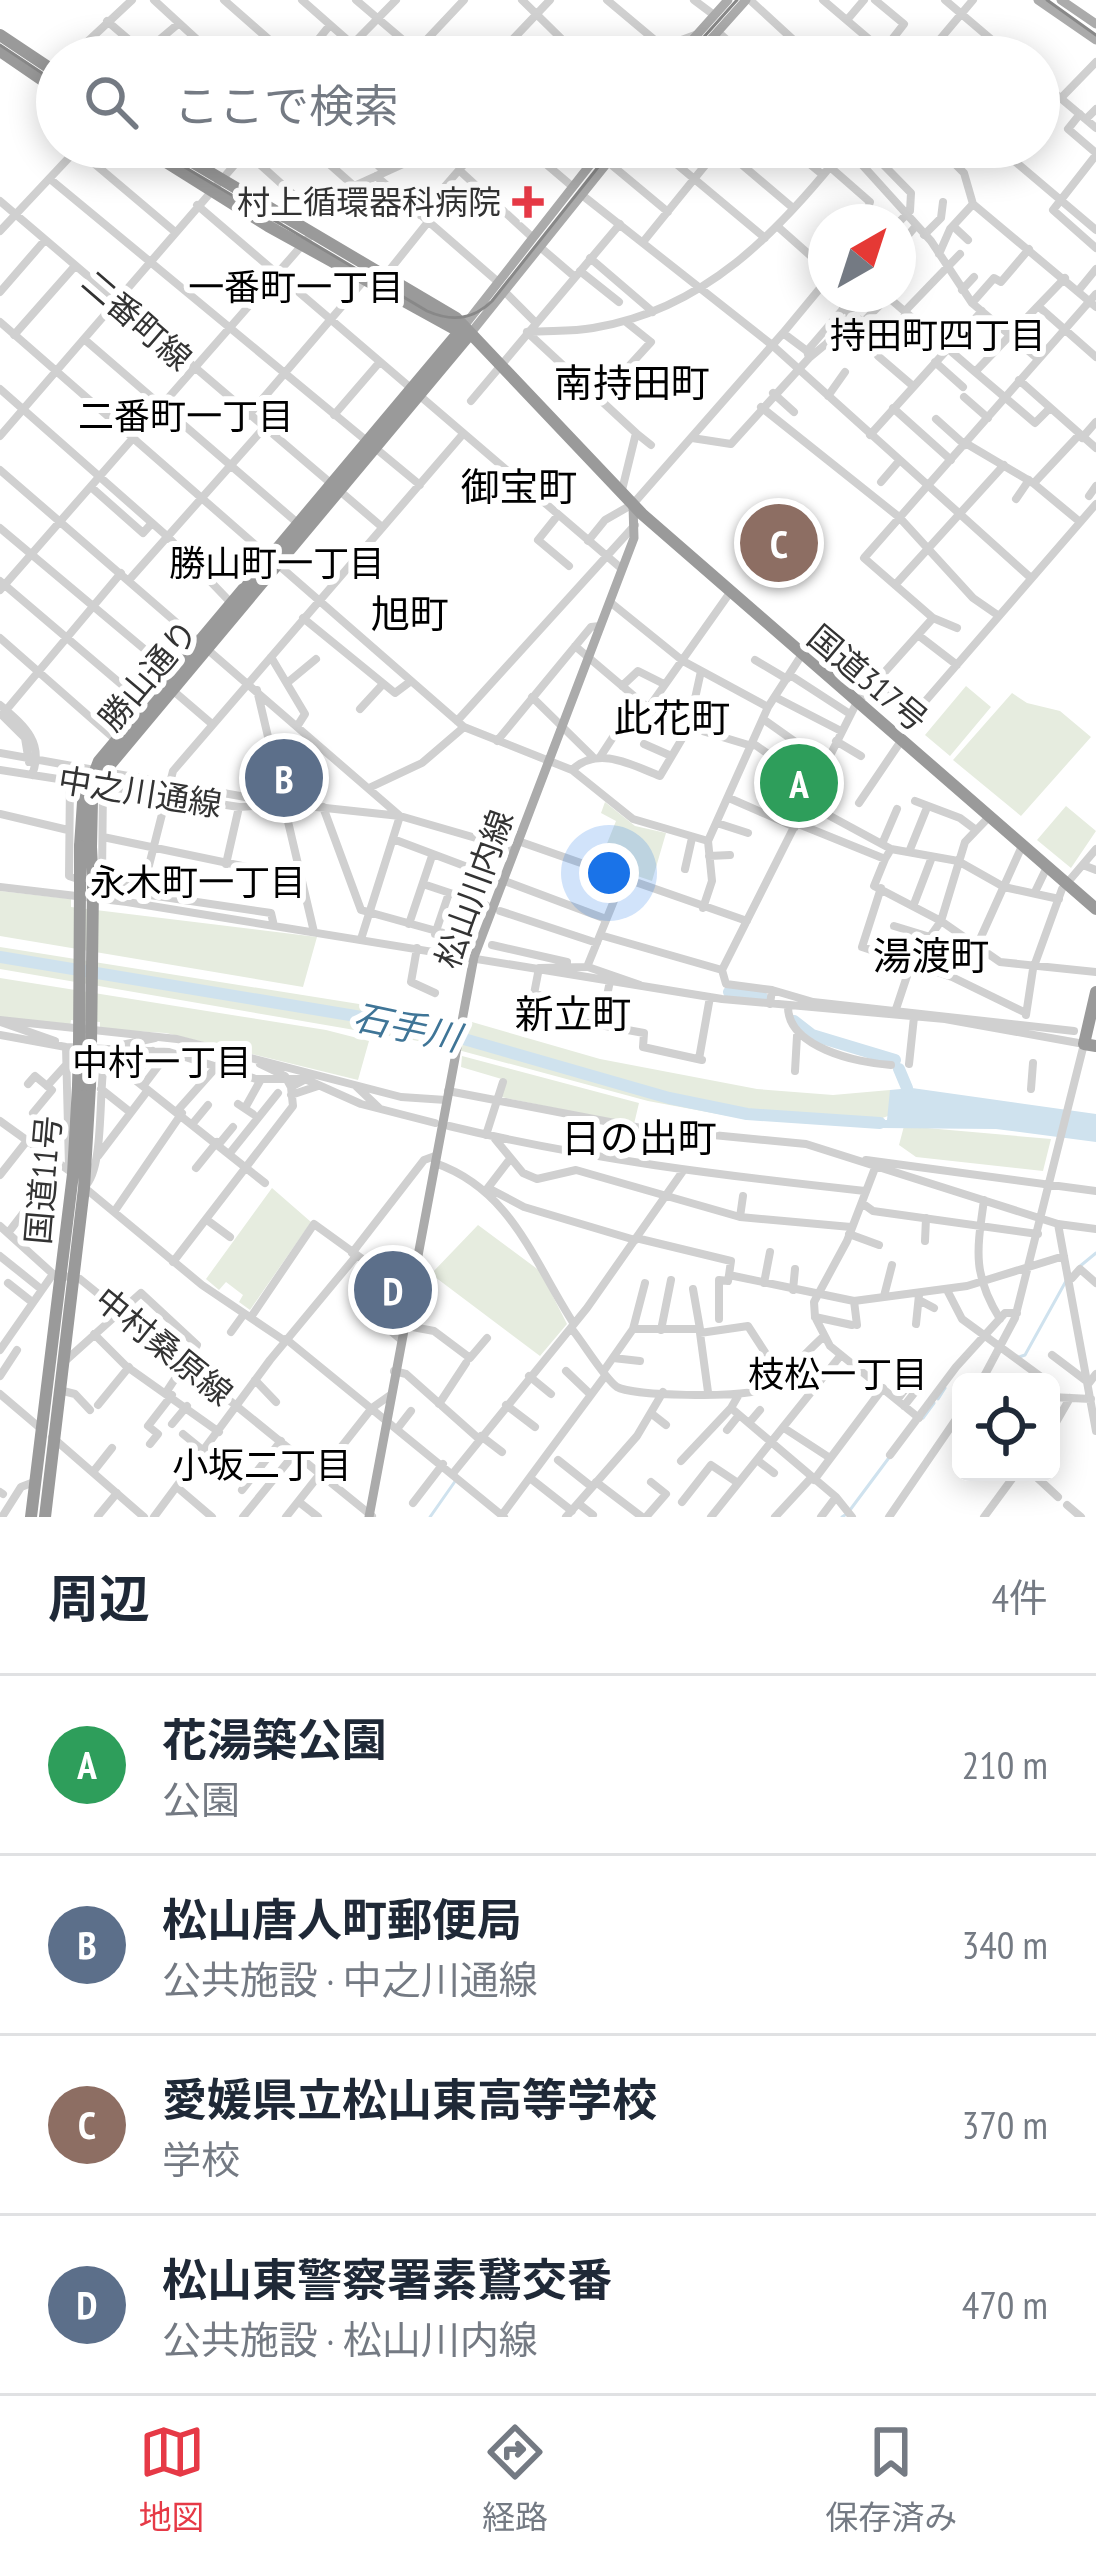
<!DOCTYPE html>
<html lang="ja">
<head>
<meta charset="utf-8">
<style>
  :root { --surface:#fff; --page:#f6f6f7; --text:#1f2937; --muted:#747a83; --line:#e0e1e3; --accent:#e63946 }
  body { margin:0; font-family:"PT Sans Narrow","Noto Sans JP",sans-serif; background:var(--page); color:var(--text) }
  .controls { position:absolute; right:36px; bottom:36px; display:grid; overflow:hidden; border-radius:18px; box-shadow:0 6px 30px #0003 }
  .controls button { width:108px; height:108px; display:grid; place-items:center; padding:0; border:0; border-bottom:3px solid var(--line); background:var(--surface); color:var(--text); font:60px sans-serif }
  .compass { position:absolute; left:808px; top:204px; width:108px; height:108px; border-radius:50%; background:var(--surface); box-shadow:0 6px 30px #0003; rotate:39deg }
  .you { position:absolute; left:609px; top:873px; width:42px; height:42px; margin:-30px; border:9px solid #fff; border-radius:50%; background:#1a73e8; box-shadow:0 0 0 18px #1a73e833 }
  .badge { display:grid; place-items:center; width:78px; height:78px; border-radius:50%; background:var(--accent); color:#fff; font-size:39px; font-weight:700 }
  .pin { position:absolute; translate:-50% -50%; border:6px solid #fff; box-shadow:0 3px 12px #0006 }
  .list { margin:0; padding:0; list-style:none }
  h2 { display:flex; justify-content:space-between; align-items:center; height:156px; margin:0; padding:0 48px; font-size:51px }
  h2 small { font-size:39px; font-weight:400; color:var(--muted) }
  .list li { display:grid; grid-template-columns:78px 1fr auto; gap:36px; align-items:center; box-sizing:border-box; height:180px; padding:0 48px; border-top:3px solid var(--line) }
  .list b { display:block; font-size:45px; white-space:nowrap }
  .list p { margin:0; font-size:39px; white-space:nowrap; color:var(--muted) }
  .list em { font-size:39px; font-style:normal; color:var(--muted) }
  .icon { flex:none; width:66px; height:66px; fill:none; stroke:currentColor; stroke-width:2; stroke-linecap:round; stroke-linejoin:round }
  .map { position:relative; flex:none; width:1096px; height:1517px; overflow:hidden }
  .search { position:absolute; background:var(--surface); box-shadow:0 6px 30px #0003; left:36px; right:36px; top:36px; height:132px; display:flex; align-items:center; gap:30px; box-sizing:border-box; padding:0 42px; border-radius:66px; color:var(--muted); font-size:45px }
  .sheet { height:876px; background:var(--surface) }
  nav { display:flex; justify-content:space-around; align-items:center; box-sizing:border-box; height:168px; border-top:3px solid var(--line); background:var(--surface); font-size:33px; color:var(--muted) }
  nav a { display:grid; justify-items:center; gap:6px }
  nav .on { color:var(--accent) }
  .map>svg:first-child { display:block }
  .green { fill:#e6ecdf }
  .water { fill:#cfe2ee }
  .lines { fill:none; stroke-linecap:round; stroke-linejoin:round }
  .stream { stroke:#cfe2ee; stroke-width:3 }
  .river { stroke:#cfe2ee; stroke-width:12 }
  .minor { stroke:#d0d0d0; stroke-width:8 }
  .major { stroke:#ababab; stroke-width:9 }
  .highway { stroke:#9a9a9a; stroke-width:12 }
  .tram { stroke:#888; stroke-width:3 }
  .highway-bridge { stroke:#9a9a9a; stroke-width:12 }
  .poi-dot { fill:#e63946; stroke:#fff; stroke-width:4.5 }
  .labels { text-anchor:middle; stroke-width:12; stroke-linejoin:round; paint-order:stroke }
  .poi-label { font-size:33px; fill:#333; stroke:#fff; text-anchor:end }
  .street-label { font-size:33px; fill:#333; stroke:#fff }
  .neighbourhood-label { font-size:36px; fill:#000; stroke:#fff }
  .water-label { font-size:36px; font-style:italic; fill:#3f7597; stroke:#fff }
  .quarter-label { font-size:39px; fill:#000; stroke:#fff }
</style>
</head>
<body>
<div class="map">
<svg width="1096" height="1517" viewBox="0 0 1096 1517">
  <rect width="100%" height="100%" fill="#fff"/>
  <!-- green -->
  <path class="green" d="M966 686 991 707 950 756 925 735Z
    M1012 693 1027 703 1060 711 1091 737 1021 816 953 760Z
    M605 802 635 826 666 833 652 881 611 867 615 856 604 851 616 821 601 813Z
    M1066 806 1096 831 1071 868 1037 840Z
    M0 891 71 899V907L317 937 303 987 0 936Z
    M0 947 472 1022 600 1059 757 1089 833 1095 890 1090 891 1115 868 1123 881 1128 745 1119 648 1101 436 1044 0 969Z
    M0 978 326 1030 369 1041 358 1080 166 1033 100 1029V1022L71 1020 70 1027 0 1017Z
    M462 1056 639 1103 634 1124 501 1097 505 1080 461 1067Z
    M904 1126 1051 1139 1043 1171 916 1157 899 1145Z
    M272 1188 311 1222 250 1310 239 1302 243 1295 226 1282 219 1290 206 1279Z
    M478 1225 540 1271 567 1324 540 1356 431 1274Z"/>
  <!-- water -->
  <path class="water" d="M912 1088 1096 1114V1142L996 1129 881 1128 864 1121 887 1120 890 1090Z"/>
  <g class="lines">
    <!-- stream -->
    <path class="stream" d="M1079 1267 1096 1253
      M1019 1357 1025 1355 1066 1281
      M938 1399 945 1388
      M923 1418 934 1403
      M850 1510 891 1455
      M430 1517 456 1480
      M842 1517 845 1515"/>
    <!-- river -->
    <path class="river" d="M0 957 422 1027 669 1098 747 1114 880 1123
      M729 992 762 997
      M794 1021 812 1035 895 1060
      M899 1069 907 1088"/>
    <!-- minor -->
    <path class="minor" d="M154 0 216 57
      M224 0 289 57
      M302 0 352 44
      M356 0 423 57
      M522 0 580 57
      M607 0 675 57
      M694 0 714 15
      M750 0 812 57
      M823 0 890 57
      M875 0 904 24 883 51
      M945 0 1012 57
      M847 20 864 0
      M107 21 149 57
      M718 32 746 57
      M416 51 464 0
      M71 57 132 0
      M139 57 178 24
      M304 57 330 25
      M340 57 396 0
      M395 57 408 44
      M496 57 550 0
      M635 57 695 35
      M778 57 793 40
      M925 57 973 0
      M1039 80 1096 128
      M1061 98 1096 62
      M1080 114 1068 129 1096 153
      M1086 119 1096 109
      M310 147 354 186
      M359 147 385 172
      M526 147 573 187
      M578 147 593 161
      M656 147 765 238
      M721 147 793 208
      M789 147 823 175
      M846 147 931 241 972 303 1038 359
      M866 147 911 193 910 211 898 223
      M938 147 964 173 973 204 1096 307
      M998 147 1096 230
      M77 149 174 231
      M246 152 306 206
      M1096 155 1053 210 1096 248
      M608 162 668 212
      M830 167 870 202 863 222
      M459 170 532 237
      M376 176 497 281
      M50 179 420 485
      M582 195 772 345 1031 578
      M0 201 382 527
      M197 205 622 569
      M420 215 479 147
      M269 225 440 147
      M777 226 821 265 826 260
      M953 226 968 240
      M0 231 78 148
      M924 235 941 218 943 202
      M643 242 720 147
      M540 247 575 277
      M898 247 915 227
      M939 254 950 229 973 204
      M590 258 653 312
      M580 271 619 302
      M384 277 428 222
      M962 290 974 277
      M1078 291 1096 269
      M0 292 45 240
      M505 292 536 323
      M972 303 994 278 1001 282 1029 249
      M1038 306 1065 278
      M843 308 863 322 888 297 975 372 1038 306 1096 357
      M905 311 960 254
      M0 322 464 727 572 770 633 819 708 841 768 707 801 656
      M527 332C549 330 571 332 593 328 704 310 779 232 846 147
      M527 332 636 433 622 490
      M891 332 907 313
      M783 333 826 281
      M14 335 75 266
      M84 339 301 526
      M826 344 852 314
      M878 356 913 386
      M809 358 826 344 844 343 863 322
      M935 362 963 387
      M975 372 1035 423 1048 410
      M1019 380 1096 448
      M0 389 168 537 233 605
      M773 393 794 412
      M828 396 845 372
      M964 397 988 418
      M599 399 651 342 626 322
      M471 401 620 224
      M761 407 899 517 973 598 999 616
      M893 408 951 460
      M334 415 378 364
      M248 416 373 270
      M936 419 965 445
      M636 433 651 445
      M870 435 982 311
      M0 436 250 147
      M692 438 731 444 809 358 807 351 856 294
      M1082 438 1096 422
      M967 444 1033 483 1080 522
      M0 470 400 816 361 939
      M881 482 899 461
      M1034 483 1079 435
      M91 487 143 533 152 523
      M1089 496 1096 486
      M1016 499 1029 480
      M558 515 538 540 569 566
      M0 528 174 674
      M588 541 605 520 633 504 783 333 807 351
      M129 580 263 429
      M0 581 148 707
      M895 585 1004 465
      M0 590 311 235
      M610 602 683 661 768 707
      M303 618 395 693 411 681
      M957 628 933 618 864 558 1096 294
      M918 635 957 665
      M0 638 116 740
      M575 646 680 735
      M271 657 305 714 298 725
      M755 660 787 679
      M790 675 850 714
      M877 682 919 709
      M287 683 316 659
      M622 686 638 671 664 684
      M170 688 212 724
      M257 690 314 932
      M532 697 592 756
      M775 697 841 731
      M0 705C23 725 45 742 32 775
      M109 709 128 726
      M360 709 383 684
      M647 710 729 594
      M2 715 121 573
      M2 715 25 738 29 762
      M763 719 794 741
      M457 721 635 525
      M635 724 646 710
      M689 726 701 671
      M896 735 1096 504
      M497 741 591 627 600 626
      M836 741 861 756
      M644 744 669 755
      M754 744 781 763
      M0 753 279 803 400 816 514 849
      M600 757 636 702
      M0 770 239 807 278 804
      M572 770C598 745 632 765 660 776L689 727 752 746
      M70 781 69 876 81 880
      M371 787 422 763 464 727
      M729 798 795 827
      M915 801 960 818 976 830
      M806 803 891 849
      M859 803 901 741
      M323 807 361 910 469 940
      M0 814 68 830
      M989 817 965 842 941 921 1000 962 1096 972
      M717 823 748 833
      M796 823 885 859 874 886 941 921 911 964 896 1009
      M103 837 300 878
      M393 839 606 919
      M518 841 747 921
      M882 844 897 809
      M909 852 926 810
      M709 856 730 855
      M885 859 891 849 958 861 1004 887 1059 899
      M226 864 239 807
      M1083 865 1096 870
      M685 869 692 838
      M102 878 103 784
      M102 879 144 885 173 771 463 434
      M423 884 486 905
      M144 885 150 895 271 913 274 926
      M0 887 127 902 722 999 945 1019 1084 1044 1015 1318 981 1382
      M881 888 862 947 952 977 1026 1013
      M1035 892 1047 867
      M914 904 932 857
      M703 908 712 881 708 841
      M500 911 597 943
      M409 924 432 856
      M894 926 930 937
      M435 934 449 893
      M600 935 722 970
      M458 938 479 874
      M492 945 567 962
      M417 948 411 982 435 993
      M976 948 1022 846
      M588 967 640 985
      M772 990 813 1002 1074 1031
      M539 995 534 994 539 968 587 967 622 881
      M770 1004 772 990 726 984 722 970 856 704 933 618
      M788 1005C786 1047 857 1063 891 1065
      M1026 1015 1033 969 1062 889 1096 849
      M567 1019 644 1033 643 1047 702 1060
      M0 1020 177 1039 401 1097 446 1100
      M1 1022 55 1041
      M601 1025 610 981
      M0 1035 66 1047 169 1052 256 1079H305L361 1104 435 1123
      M117 1046 155 1038
      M66 1047 69 1167
      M105 1056 265 1183
      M699 1059 710 997
      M260 1064 285 1076 291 1087
      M909 1064 914 1017
      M140 1069 153 1051
      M795 1071 797 1036
      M28 1084 35 1076 52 1090 33 1113
      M47 1086 66 1065
      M143 1086 168 1053
      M356 1086 379 1108
      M101 1089 130 1112
      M1031 1089 1033 1063
      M448 1091 641 1128 806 1144 1058 1224 1096 1229
      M291 1095 318 1086
      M238 1104 253 1114
      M245 1108 260 1081
      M178 1110 219 1064
      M0 1121 71 1172
      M194 1122 208 1105
      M449 1126C585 1159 725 1176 865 1191
      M486 1135 503 1082
      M495 1139 523 1173 537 1179 576 1170 740 1217 851 1227
      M219 1144 233 1127
      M46 1152 68 1125
      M230 1153 278 1093
      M98 1156 148 1090
      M866 1160 1096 1191
      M435 1163C512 1190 533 1261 574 1324
      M196 1168 217 1142
      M875 1168 847 1241 814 1302 815 1317 830 1346 919 1418
      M0 1175 26 1142
      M85 1186C105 1168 98 1086 105 1056
      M85 1188 202 1285 285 1341
      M487 1189 510 1159
      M490 1189 524 1207 635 1240
      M984 1200C977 1250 972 1274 1000 1319
      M862 1203 873 1211 1038 1234
      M114 1212 182 1113
      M740 1217 743 1196
      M207 1220 230 1237
      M1058 1224 1096 1431
      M0 1226 53 1274
      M8 1233 28 1207
      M849 1234 879 1245
      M636 1238 731 1261 729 1275 854 1301 967 1286 1064 1256
      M925 1241 926 1218
      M352 1253 424 1160 435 1156
      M0 1256 41 1289
      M173 1262 293 1106 291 1087 306 1079
      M382 1273 356 1302 399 1338
      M1072 1278 1080 1269 1096 1283
      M8 1283 32 1302
      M764 1283 770 1252
      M693 1289 700 1329
      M793 1290 795 1269
      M947 1290 962 1319 1048 1382
      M884 1296 892 1265
      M919 1300 934 1308
      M854 1301 857 1325
      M251 1317 314 1224 408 1292
      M815 1317 852 1325
      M719 1319V1280L728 1281 729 1275
      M916 1324 919 1295
      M402 1325 434 1331 470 1358 487 1338
      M571 1328C583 1342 604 1378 617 1387 632 1396 741 1398 758 1390 784 1379 802 1356 823 1337
      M633 1329H700
      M661 1330 671 1280
      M231 1332 244 1314
      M94 1334 126 1366 219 1432
      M286 1339 504 1517
      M0 1350 53 1274 80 1279 372 1516
      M1052 1355 1089 1383 1096 1374
      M613 1358 640 1361
      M64 1362 141 1293 197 1345 167 1391
      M605 1369 633 1329 645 1283
      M394 1371 406 1374 478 1438
      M566 1371 590 1394
      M0 1376 17 1350
      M529 1376 551 1394
      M255 1380 276 1402
      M59 1390 75 1394 90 1410
      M708 1392 700 1333 748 1326 781 1377
      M0 1394 40 1428
      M738 1396 731 1408 836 1497 852 1517
      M1051 1397 1091 1399
      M897 1400 909 1384
      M439 1404 466 1363
      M98 1405 129 1367
      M506 1405 535 1427
      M904 1406 919 1387V1374
      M652 1414 666 1425
      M749 1423 760 1410
      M172 1424 187 1406
      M784 1428 830 1458
      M397 1429 411 1411
      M727 1430 739 1415
      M1051 1431 1070 1398
      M183 1434 205 1452
      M481 1436 502 1452
      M52 1437 144 1517
      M150 1444 158 1434 148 1426 172 1395
      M890 1455 956 1367 1005 1313H1017
      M558 1460 592 1487
      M757 1460 774 1473
      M681 1461 731 1408
      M93 1472 112 1448
      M454 1472 587 1308 683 1171
      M1031 1472 1058 1497
      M530 1478 572 1511
      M814 1480 883 1388
      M596 1482 642 1517
      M178 1488 212 1517
      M242 1490 281 1441
      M0 1492 3 1494
      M299 1502 318 1517
      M682 1502 711 1465 738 1483
      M413 1503 443 1464
      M579 1504 593 1515
      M1067 1505 1081 1517
      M502 1515 605 1376
      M98 1516 117 1493
      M2 1517 21 1487 34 1482
      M154 1517 270 1360 357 1255
      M243 1517 295 1453
      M286 1517 372 1408 389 1396
      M566 1517 637 1436 663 1392
      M646 1517 666 1494 651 1482
      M711 1517 841 1355
      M775 1517 811 1478
      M821 1517 836 1497
      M889 1517 961 1412
      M984 1517 1017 1472"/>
    <!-- major -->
    <path class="major" d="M1038 0 1096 40
      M1061 0 1096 24
      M677 57 728 0
      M695 57 746 0
      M464 326 604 147
      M470 334 620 147
      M369 1517 474 957 634 538 633 506"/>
    <!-- highway -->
    <path class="highway" d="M0 35 57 73
      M0 51 57 90
      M142 147 268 226 462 333
      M167 147 456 318 642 514 1096 909
      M80 846 83 802 99 761 464 326
      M91 847 92 800 104 772 470 334
      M1096 992 1084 1044 1096 1046
      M79 1046 80 886
      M91 1046 93 887
      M31 1517 73 1174 78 1086
      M45 1517 84 1188 90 1086"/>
    <!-- tram -->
    <path class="tram" d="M1047 0 1096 35
      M0 45 57 83
      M686 57 737 0
      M151 147 427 311C452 322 473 320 492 301L614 147"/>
    <!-- highway-bridge -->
    <path class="highway-bridge" d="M80 846V886
      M91 847 93 887
      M78 1086 79 1046
      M90 1086 91 1046"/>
  </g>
  <!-- markers -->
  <path class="poi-dot" d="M522 184h12v12h12v12h-12v12h-12v-12h-12v-12h12z"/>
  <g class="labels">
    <!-- poi labels -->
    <g class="poi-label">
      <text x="501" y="214">村上循環器科病院</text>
    </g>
    <!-- street labels -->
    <g class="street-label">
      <text transform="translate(137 320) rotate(41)" y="12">二番町線</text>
      <text transform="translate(148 675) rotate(-50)" y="12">勝山通り</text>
      <text transform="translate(868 678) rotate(40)" y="12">国道317号</text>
      <text transform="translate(140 792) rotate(9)" y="12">中之川通線</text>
      <text transform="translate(474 889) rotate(-70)" y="12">松山川内線</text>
      <text transform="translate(43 1180) rotate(-85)" y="12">国道11号</text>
      <text transform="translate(164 1346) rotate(39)" y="12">中村桑原線</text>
    </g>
    <!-- neighbourhood labels -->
    <g class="neighbourhood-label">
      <text x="296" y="300">一番町一丁目</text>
      <text x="938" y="348">持田町四丁目</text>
      <text x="186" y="429">二番町一丁目</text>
      <text x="277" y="576">勝山町一丁目</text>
      <text x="198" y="895">永木町一丁目</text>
      <text x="162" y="1075">中村一丁目</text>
      <text x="838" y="1387">枝松一丁目</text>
      <text x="262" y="1478">小坂二丁目</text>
    </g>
    <!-- water labels -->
    <g class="water-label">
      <text transform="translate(407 1027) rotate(12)" y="13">石手川</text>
    </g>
    <!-- quarter labels -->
    <g class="quarter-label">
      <text x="632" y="397">南持田町</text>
      <text x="519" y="501">御宝町</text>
      <text x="410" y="628">旭町</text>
      <text x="672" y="732">此花町</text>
      <text x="931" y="970">湯渡町</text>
      <text x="573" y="1028">新立町</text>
      <text x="639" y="1152">日の出町</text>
    </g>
  </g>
</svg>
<div class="controls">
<button><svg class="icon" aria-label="locate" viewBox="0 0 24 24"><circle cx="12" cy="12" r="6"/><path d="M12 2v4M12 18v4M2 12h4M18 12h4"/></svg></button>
</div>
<svg class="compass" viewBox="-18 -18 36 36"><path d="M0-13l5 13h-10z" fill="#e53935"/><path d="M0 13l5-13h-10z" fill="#747a83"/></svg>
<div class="you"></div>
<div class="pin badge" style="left:799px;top:783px;background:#2e9e5b">A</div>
<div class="pin badge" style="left:284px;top:778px;background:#5c6f8a">B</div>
<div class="pin badge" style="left:779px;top:543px;background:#8d6e63">C</div>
<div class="pin badge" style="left:393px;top:1290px;background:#5c6f8a">D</div>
<div class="search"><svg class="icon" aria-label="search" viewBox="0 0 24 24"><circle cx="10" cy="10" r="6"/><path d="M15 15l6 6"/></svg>ここで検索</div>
</div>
<section class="sheet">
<h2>周辺<small>4件</small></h2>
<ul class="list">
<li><span class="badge" style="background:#2e9e5b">A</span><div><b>花湯築公園</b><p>公園</p></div><em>210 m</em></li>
<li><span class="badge" style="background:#5c6f8a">B</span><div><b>松山唐人町郵便局</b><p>公共施設 · 中之川通線</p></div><em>340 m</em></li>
<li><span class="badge" style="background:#8d6e63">C</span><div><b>愛媛県立松山東高等学校</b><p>学校</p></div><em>370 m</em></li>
<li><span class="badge" style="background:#5c6f8a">D</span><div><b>松山東警察署素鵞交番</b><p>公共施設 · 松山川内線</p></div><em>470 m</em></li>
</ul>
</section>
<nav>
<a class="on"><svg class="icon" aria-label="map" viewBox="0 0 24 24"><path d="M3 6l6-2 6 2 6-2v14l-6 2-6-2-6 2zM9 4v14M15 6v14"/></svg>地図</a>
<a><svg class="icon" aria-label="directions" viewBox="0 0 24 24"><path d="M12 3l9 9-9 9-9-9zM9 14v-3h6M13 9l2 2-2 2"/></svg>経路</a>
<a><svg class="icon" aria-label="saved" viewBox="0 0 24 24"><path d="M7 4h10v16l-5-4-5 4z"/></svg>保存済み</a>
</nav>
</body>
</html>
